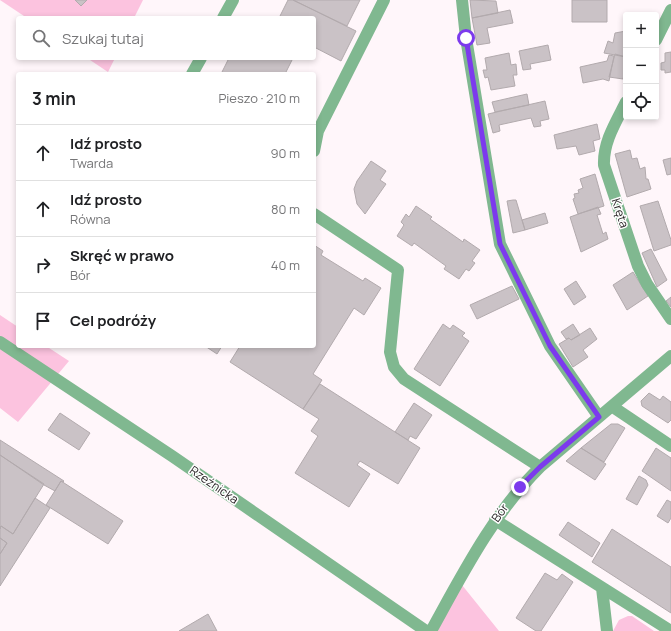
<!DOCTYPE html>
<html lang="pl">
<head>
<meta charset="utf-8">
<style>
  :root { --surface:#fff; --page:#f6f6f6; --text:#202124; --muted:#757577; --line:#e0e0e0 }
  body { margin:0; font-family:Manrope,sans-serif; background:var(--page); color:var(--text) }
  .controls { position:absolute; right:12px; top:12px; display:grid; overflow:hidden; border-radius:4px; box-shadow:0 2px 6px #0003 }
  .controls button { width:36px; height:36px; display:grid; place-items:center; padding:0; border:0; border-bottom:1px solid var(--line); background:var(--surface); color:var(--text); font:20px sans-serif }
  .stop { position:absolute; width:12px; height:12px; margin:-9px; border:3px solid #7c3aed; border-radius:50%; background:#fff }
  .stop.end { background:#7c3aed; border-color:#fff; box-shadow:0 1px 4px #0008 }
  .list { margin:0; padding:0; list-style:none }
  h2 { display:flex; justify-content:space-between; align-items:center; height:52px; margin:0; padding:0 16px; font-size:17px }
  h2 small { font-size:13px; font-weight:400; color:var(--muted) }
  .list li { display:grid; grid-template-columns:26px 1fr auto; gap:12px; align-items:center; box-sizing:border-box; height:56px; padding:0 16px; border-top:1px solid var(--line) }
  .list b { display:block; font-size:15px; white-space:nowrap }
  .list p { margin:0; font-size:13px; white-space:nowrap; color:var(--muted) }
  .list em { font-size:13px; font-style:normal; color:var(--muted) }
  .icon { flex:none; width:22px; height:22px; fill:none; stroke:currentColor; stroke-width:2; stroke-linecap:round; stroke-linejoin:round }
  .map { position:relative; flex:none; width:671px; height:631px; overflow:hidden }
  .search { position:absolute; background:var(--surface); box-shadow:0 2px 6px #0003; left:16px; top:16px; width:300px; height:44px; display:flex; align-items:center; gap:10px; box-sizing:border-box; padding:0 14px; border-radius:4px; color:var(--muted); font-size:15px }
  .panel { position:absolute; background:var(--surface); box-shadow:0 2px 6px #0003; left:16px; top:72px; width:300px; height:276px; border-radius:4px }
  .map>svg:first-child { display:block }
  .green { fill:#fcc3df }
  .building { fill:#cac2c6; stroke:#b2aaad }
  .lines { fill:none; stroke-linecap:round; stroke-linejoin:round }
  .minor { stroke:#80b890; stroke-width:12 }
  .route { stroke:#7c3aed; stroke-width:5 }
  .labels { text-anchor:middle; stroke-width:3; stroke-linejoin:round; paint-order:stroke }
  .street-label { font-size:12px; fill:#292627; stroke:#fff }
</style>
</head>
<body>
<div class="map">
<svg width="671" height="631" viewBox="0 0 671 631">
  <rect width="100%" height="100%" fill="#fff6fa"/>
  <!-- green -->
  <path class="green" d="M0 0H143L134 18H27Z
    M87 58H115L108 72Z
    M0 315 18 327V346H46L69 361 18 422 0 408Z
    M462 585 499 631H432Z
    M628 616H632L654 631H613L619 620Z"/>
  <!-- building -->
  <path class="building" d="M75 0H87L81 6Z
    M288 0H293L356 31 341 61 314 47V18H279Z
    M293 0H360L347 26Z
    M470 0 496 1 498 13 472 18Z
    M572 0H607V22H572Z
    M510 10 513 23 487 28 490 43 477 45 472 18Z
    M626 31V57L604 53 608 41 613 43 615 33Z
    M548 45 551 60 530 64 531 69 523 70 519 51Z
    M671 52V72L665 73V70H661V63L665 62V53Z
    M509 53 511 65 516 64 517 75H513L515 86 491 90 488 77 485 78 483 70H487L485 58Z
    M615 54 626 57V68L623 79 609 77Z
    M609 55 614 56 609 81 603 79 583 83 580 67 607 61Z
    M229 58H293L285 74H221Z
    M527 94 529 105 495 112 492 102Z
    M545 101 549 119 540 121 541 126 534 127 531 118 499 125 500 131 493 133 488 114Z
    M597 124 600 139 593 141 595 151 579 155 576 146 557 149 554 135Z
    M630 150 632 159 637 158 640 169 645 167 646 179H648L651 189 627 197 615 154Z
    M671 158V174L667 175 663 160Z
    M371 161 386 171 380 180 386 184 365 214 357 204 354 189 357 181Z
    M595 174 604 206 578 214 573 199 575 198 574 194 579 193 578 190 583 188 580 179Z
    M513 200H516L525 230 513 233 507 201Z
    M658 201 671 240V245L654 251 640 206Z
    M416 206 432 217 430 219 463 242 464 239 480 250 472 261 475 263 469 271 466 269 459 279 444 269 446 266 414 243 412 246 397 236 404 225 401 222 406 214 409 217Z
    M598 207 601 214 597 215 603 234 606 232 608 239 581 252 570 217Z
    M545 213 548 223 525 230 522 220Z
    M314 245 323 251 321 255 363 281 365 278 381 288 364 315 354 308 313 374 322 380 303 409 230 362 240 346H314Z
    M651 249 667 280 657 287 642 253Z
    M633 272 648 296 627 310 613 285Z
    M576 281 586 297 574 305 564 289Z
    M512 286 519 299 477 319 470 305Z
    M671 297V307L666 301Z
    M443 324 450 329 453 325 465 333 462 336 469 341 440 386 414 369Z
    M573 324 580 335 571 340 569 338 566 339 561 332Z
    M590 328 597 339 583 350 588 357 573 367 559 344 569 338 571 340Z
    M205 346H222L217 354Z
    M320 384 420 448 398 484 360 461 357 465 370 474 349 507 295 473 318 436 311 431 319 419 303 409Z
    M649 393 660 400 663 396 671 402V420L668 423 642 406 641 401Z
    M414 403 432 415 416 439 410 436 408 440 395 432Z
    M60 413 90 433 79 450 48 430Z
    M611 424H618L625 428 604 462 581 448Z
    M0 440 64 481 63 482 61 481 55 491 44 485 0 455Z
    M581 448 606 464 595 480 566 461Z
    M656 448 671 458V491L642 471Z
    M0 455 44 484 13 534 1 526 0 529Z
    M639 476 646 480 648 485 637 505 626 499Z
    M61 481 123 521 108 544 46 505Z
    M35 498 50 508 0 586V554L7 543 0 538V529L1 526 13 534Z
    M667 500 671 502V518L668 523 657 516Z
    M568 522 600 543 592 557 559 535Z
    M612 529 671 567V613L592 562Z
    M0 538 7 543 0 554Z
    M545 573 557 580 562 574 573 582 541 631H536L516 618Z
    M208 614 217 631H179Z"/>
  <g class="lines">
    <!-- minor -->
    <path class="minor" d="M462 0 466 38 500 244 550 346 599 417
      M223 18 233 0
      M656 40 671 10
      M192 74 201 58
      M626 102C616 122 603 142 604 165L638 266 647 284 671 319
      M314 151 318 131 384 0
      M314 214 398 270 390 352 394 367 404 379 540 467
      M0 342 172 456 426 631
      M613 407 671 446
      M495 520 671 631
      M602 588 607 631
      M431 631C463 573 493 514 540 467L671 356"/>
  </g>
  <g class="lines">
    <!-- route -->
    <path class="route" d="M466 38 500 244 550 346 599 417 540 467 520 487"/>
  </g>
  <g class="labels">
    <!-- street labels -->
    <g class="street-label">
      <text transform="translate(620 213) rotate(72)" y="4">Kręta</text>
      <text transform="translate(214 485) rotate(35)" y="4">Rzeźnicka</text>
      <text transform="translate(500 513) rotate(-54)" y="4">Bór</text>
    </g>
  </g>
</svg>
<div class="controls">
<button>+</button>
<button>−</button>
<button><svg class="icon" aria-label="locate" viewBox="0 0 24 24"><circle cx="12" cy="12" r="6"/><path d="M12 2v4M12 18v4M2 12h4M18 12h4"/></svg></button>
</div>
<div class="stop" style="left:466px;top:38px"></div>
<div class="stop end" style="left:520px;top:487px"></div>
<div class="search"><svg class="icon" aria-label="search" viewBox="0 0 24 24"><circle cx="10" cy="10" r="6"/><path d="M15 15l6 6"/></svg>Szukaj tutaj</div>
<section class="panel">
<h2>3 min<small>Pieszo · 210 m</small></h2>
<ul class="list">
<li><svg class="icon" aria-label="ahead" viewBox="0 0 24 24"><path d="M12 20V5M6 11l6-6 6 6"/></svg><div><b>Idź prosto</b><p>Twarda</p></div><em>90 m</em></li>
<li><svg class="icon" aria-label="ahead" viewBox="0 0 24 24"><path d="M12 20V5M6 11l6-6 6 6"/></svg><div><b>Idź prosto</b><p>Równa</p></div><em>80 m</em></li>
<li><svg class="icon" aria-label="right" viewBox="0 0 24 24"><path d="M7 20v-9h11M14 6l5 5-5 5"/></svg><div><b>Skręć w prawo</b><p>Bór</p></div><em>40 m</em></li>
<li><svg class="icon" aria-label="arrive" viewBox="0 0 24 24"><path d="M6 21V4h12l-3 4 3 4H6"/></svg><div><b>Cel podróży</b></div></li>
</ul>
</section>
</div>
</body>
</html>
